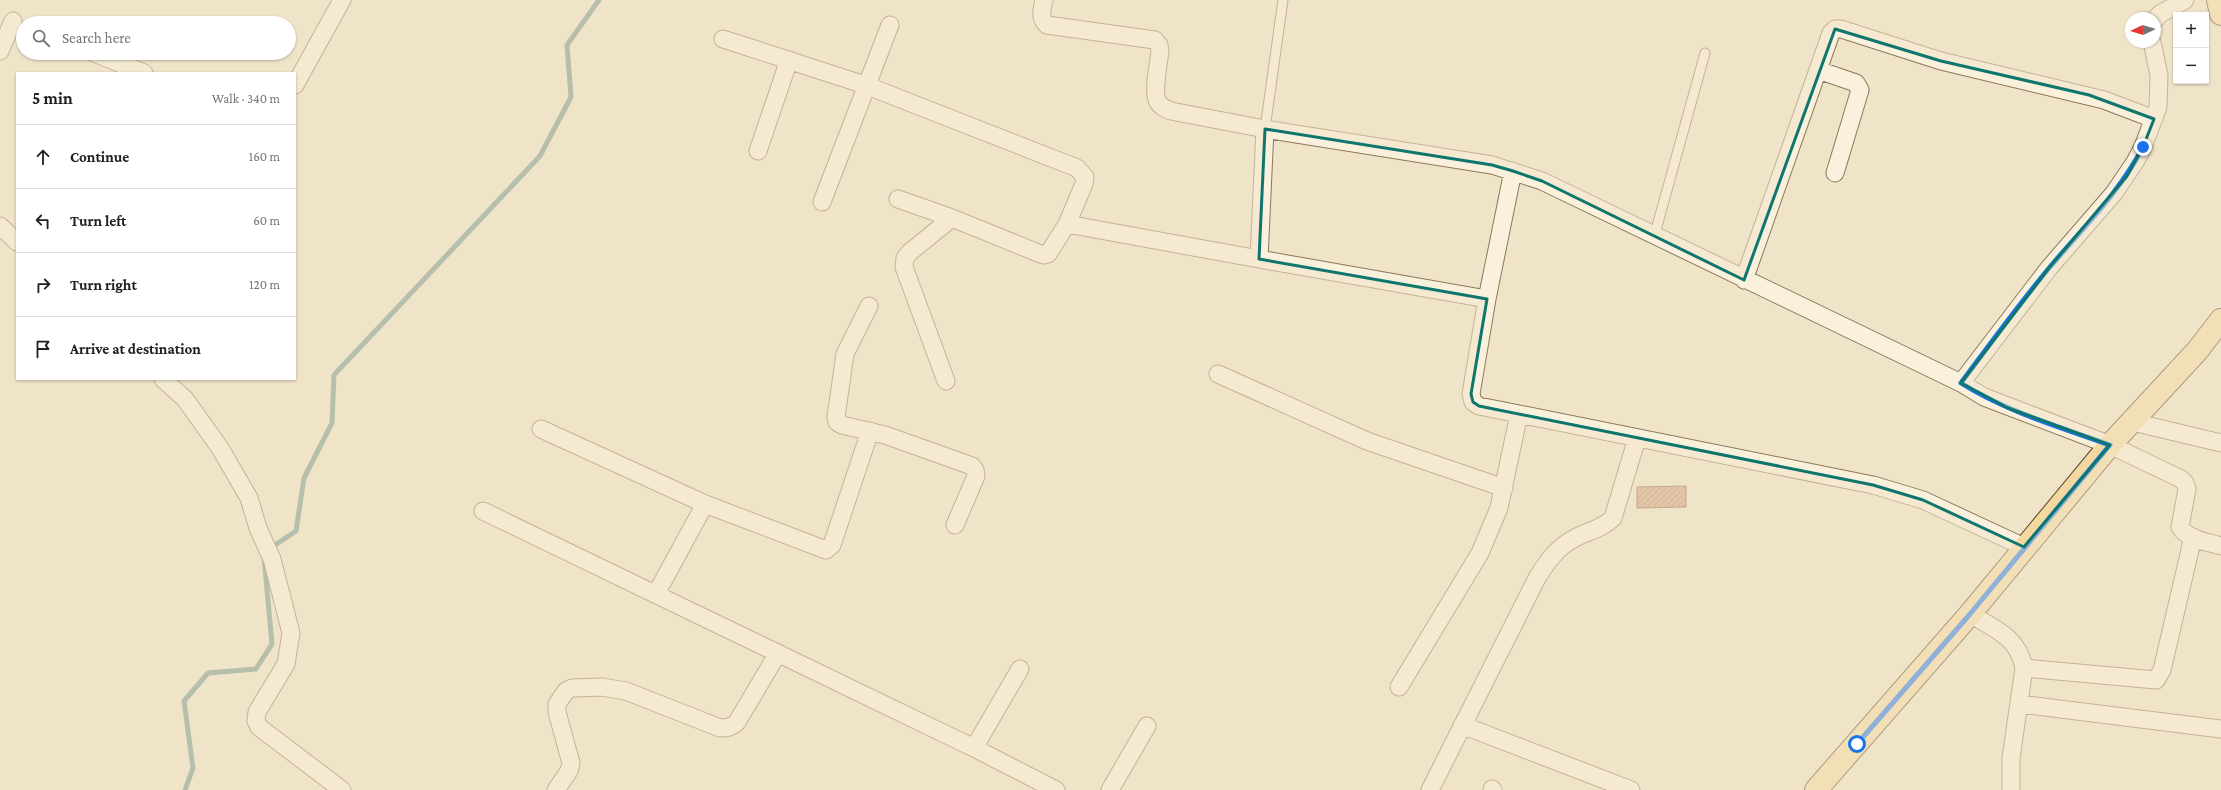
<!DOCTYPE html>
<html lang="en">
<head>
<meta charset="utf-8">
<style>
  :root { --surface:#fff; --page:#f6f6f6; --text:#202124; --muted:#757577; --line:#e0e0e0 }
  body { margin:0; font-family:"Crimson Pro",serif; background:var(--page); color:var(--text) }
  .controls { position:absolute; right:12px; top:12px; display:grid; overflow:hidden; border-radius:0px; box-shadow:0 1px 3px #0004 }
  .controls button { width:36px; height:36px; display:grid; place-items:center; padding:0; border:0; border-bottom:1px solid var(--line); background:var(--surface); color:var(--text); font:20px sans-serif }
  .compass { position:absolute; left:2125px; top:12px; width:36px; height:36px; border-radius:50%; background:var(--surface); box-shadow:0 1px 3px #0004; rotate:266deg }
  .stop { position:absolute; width:12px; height:12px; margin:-9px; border:3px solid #1a73e8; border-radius:50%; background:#fff }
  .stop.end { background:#1a73e8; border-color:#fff; box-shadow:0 1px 4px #0008 }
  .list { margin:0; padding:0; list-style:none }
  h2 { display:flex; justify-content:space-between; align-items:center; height:52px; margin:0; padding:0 16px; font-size:17px }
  h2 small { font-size:13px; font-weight:400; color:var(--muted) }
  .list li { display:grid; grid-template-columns:26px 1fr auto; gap:12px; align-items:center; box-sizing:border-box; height:64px; padding:0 16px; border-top:1px solid var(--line) }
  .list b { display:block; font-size:15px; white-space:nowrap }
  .list em { font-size:13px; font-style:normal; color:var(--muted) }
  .icon { flex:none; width:22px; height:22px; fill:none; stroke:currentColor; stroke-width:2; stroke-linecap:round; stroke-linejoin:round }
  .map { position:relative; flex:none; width:2221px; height:790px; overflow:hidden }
  .search { position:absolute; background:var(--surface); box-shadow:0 1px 3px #0004; left:16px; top:16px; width:280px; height:44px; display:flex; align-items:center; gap:10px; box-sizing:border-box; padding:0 14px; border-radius:22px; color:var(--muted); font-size:15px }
  .panel { position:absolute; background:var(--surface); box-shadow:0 1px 3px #0004; left:16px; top:72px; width:280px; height:308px; border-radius:0px }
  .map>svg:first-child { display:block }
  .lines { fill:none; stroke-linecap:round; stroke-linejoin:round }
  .stream { stroke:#6f938a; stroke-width:5 }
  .building { fill:url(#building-hatch); stroke:#8d5f41 }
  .lane-casing { stroke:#8d765c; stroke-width:11 }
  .street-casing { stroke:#8d765c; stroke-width:19 }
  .primary-casing { stroke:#5b4430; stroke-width:24 }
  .lane { stroke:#faf1dc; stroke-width:9 }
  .street { stroke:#faf1dc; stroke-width:17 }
  .primary { stroke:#f3d9a0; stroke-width:22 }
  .route { stroke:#1a73e8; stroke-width:5 }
  .marked { fill:none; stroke:#0f766e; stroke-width:3; stroke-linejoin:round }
</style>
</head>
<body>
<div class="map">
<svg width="2221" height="790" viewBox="0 0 2221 790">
  <defs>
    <pattern id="building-hatch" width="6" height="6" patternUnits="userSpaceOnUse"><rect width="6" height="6" fill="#cf9f7d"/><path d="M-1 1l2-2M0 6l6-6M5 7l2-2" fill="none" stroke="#a98266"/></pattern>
  </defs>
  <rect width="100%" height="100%" fill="#f0e4c8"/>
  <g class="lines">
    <!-- stream -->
    <path class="stream" d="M269 549 296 531 304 478 332 423 334 375 540 156 571 97 567 45 599 0
      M185 790 193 768 184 701 208 673 256 669 272 644 264 557"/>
  </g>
  <!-- building -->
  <path class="building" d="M1686 486V507L1637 508V487Z"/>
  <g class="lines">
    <!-- lane casing -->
    <g class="lane-casing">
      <path id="lane" d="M1265 129 1283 0
        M1654 237 1705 53"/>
    </g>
    <!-- street casing -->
    <g class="street-casing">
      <path id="street" d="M1044 0C1042 10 1039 18 1047 25L1155 40 1159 45 1160 51C1159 62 1152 93 1158 102 1161 107 1166 109 1171 111L1265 129
        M2155 20 2160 14 2185 0
        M723 39 865 85 1077 168 1085 177 1084 184 1067 224 1259 259 1265 129 1492 165 1542 181 1961 383 1984 397 2110 445 2181 479 2185 483 2187 489 2180 527C2188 540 2208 542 2221 546
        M0 51 13 21
        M94 53 144 73
        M1818 70 1856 83 1860 90 1835 173
        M295 85 342 0
        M758 151 789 60
        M898 199 952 218 1043 255 1048 254 1067 224
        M822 202 890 25
        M0 226 17 242
        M1259 259 1487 299 1513 171
        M1744 280 1831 33 1835 29H1841L1941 61 2104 100 2154 119
        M1487 299 1471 394 1473 402 1479 406 1873 485 1923 500 2024 547
        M869 306 845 354 836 417 837 422 842 425 885 435 972 466 975 470 976 476 955 525
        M1218 374 1367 441 1504 488
        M163 379 185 399 220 448 249 498 258 528 272 559 291 633 286 664 257 712 256 721 259 727 342 790
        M946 381 904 267 905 258 910 252 952 218
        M1961 383 2049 268 2114 193 2135 162 2143 147 2158 107 2159 75 2152 42
        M2133 422 2221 443
        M541 429 705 504 826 550 832 545 870 431
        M483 511 974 748 1056 790
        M656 594 705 504
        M1970 614C1995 629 2018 637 2024 668L2011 758V790
        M2024 668 2156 680 2162 670 2193 537
        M1399 687 1480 553 1499 508 1519 414
        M2020 704 2221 729
        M1462 725 1631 790
        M974 748 1020 669
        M1492 789 1493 790
        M556 790 569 771 571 763 557 712V704L566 691 572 688 602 687 626 691 720 728C728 728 732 727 737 722L778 653
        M1110 790 1147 726
        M1430 790 1537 578C1547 562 1557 547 1575 538 1588 531 1602 529 1613 518L1637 438"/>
    </g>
    <!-- primary casing -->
    <g class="primary-casing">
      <path id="primary" d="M2218 0 2221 14
        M1816 790 1970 614 2110 445 2197 351 2221 320"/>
    </g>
    <!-- lane -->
    <use href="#lane" class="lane"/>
    <!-- street -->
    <use href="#street" class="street"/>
    <!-- primary -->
    <use href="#primary" class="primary"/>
  </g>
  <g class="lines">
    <!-- route -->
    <path class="route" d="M1857 744 1970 614 2110 445C2060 427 2007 412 1961 383 1990 344 2019 304 2050 267 2083 228 2120 192 2143 147"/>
  </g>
  <!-- marked area -->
  <path d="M0 0H2221V790H0ZM1835 29 1941 61 2089 95 2154 119 2143 147 2127 176 2049 268 1961 383 2008 408 2110 445 2024 547 1923 500 1873 485 1479 406 1473 402 1471 394 1487 299 1259 259 1265 129 1492 165 1513 171 1542 181 1744 280Z" fill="#f0e4c8" fill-opacity=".55" fill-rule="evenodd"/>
  <path class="marked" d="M1835 29 1941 61 2089 95 2154 119 2143 147 2127 176 2049 268 1961 383 2008 408 2110 445 2024 547 1923 500 1873 485 1479 406 1473 402 1471 394 1487 299 1259 259 1265 129 1492 165 1513 171 1542 181 1744 280Z"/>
</svg>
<div class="controls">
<button>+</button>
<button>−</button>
</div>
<svg class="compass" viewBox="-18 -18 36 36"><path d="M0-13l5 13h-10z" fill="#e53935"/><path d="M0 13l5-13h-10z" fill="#757577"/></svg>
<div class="stop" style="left:1857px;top:744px"></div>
<div class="stop end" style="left:2143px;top:147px"></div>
<div class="search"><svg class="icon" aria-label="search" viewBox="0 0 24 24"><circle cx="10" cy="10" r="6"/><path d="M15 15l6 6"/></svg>Search here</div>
<section class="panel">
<h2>5 min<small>Walk · 340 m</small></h2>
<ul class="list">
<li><svg class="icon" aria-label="ahead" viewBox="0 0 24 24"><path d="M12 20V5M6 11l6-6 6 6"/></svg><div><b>Continue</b></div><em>160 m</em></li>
<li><svg class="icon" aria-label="left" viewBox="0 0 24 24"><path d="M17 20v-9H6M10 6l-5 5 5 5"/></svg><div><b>Turn left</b></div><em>60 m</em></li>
<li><svg class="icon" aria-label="right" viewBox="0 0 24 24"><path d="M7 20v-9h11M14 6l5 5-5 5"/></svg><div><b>Turn right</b></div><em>120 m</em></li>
<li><svg class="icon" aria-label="arrive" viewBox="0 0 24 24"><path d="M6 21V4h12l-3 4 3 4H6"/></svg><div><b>Arrive at destination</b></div></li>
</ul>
</section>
</div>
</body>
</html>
